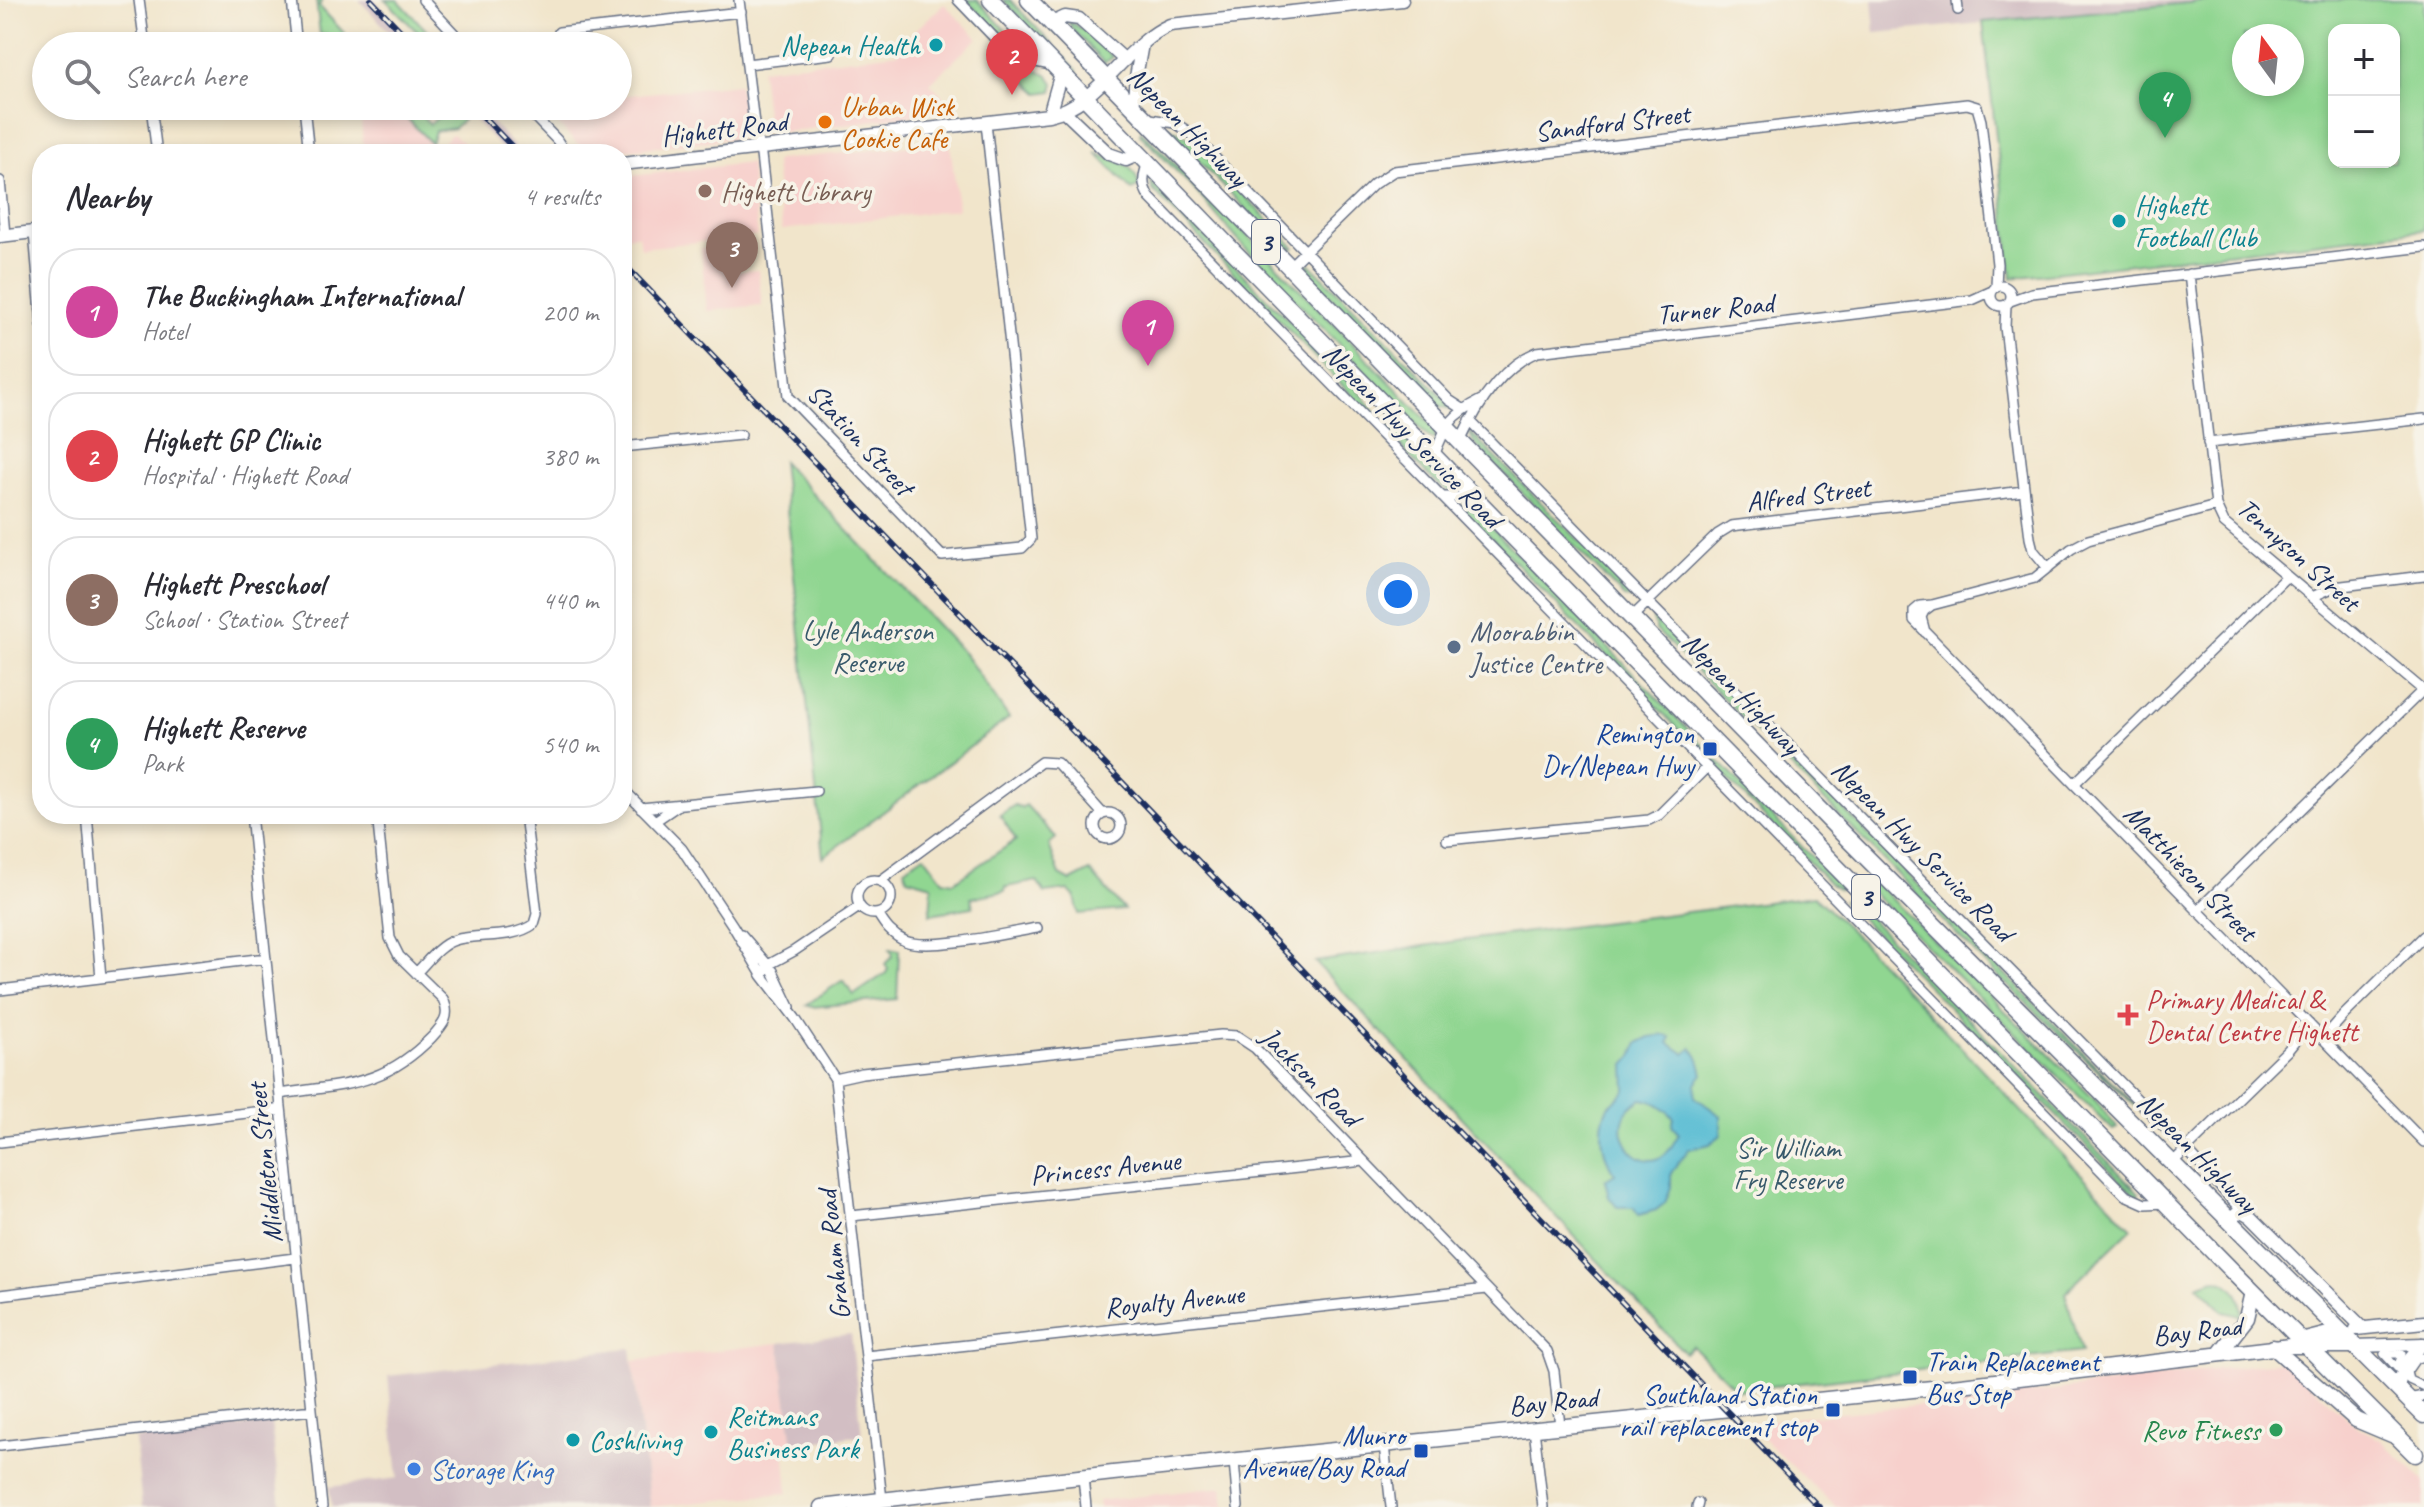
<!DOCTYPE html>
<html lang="en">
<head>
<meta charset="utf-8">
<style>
  :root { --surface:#fff; --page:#f7f7f7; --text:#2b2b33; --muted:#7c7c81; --line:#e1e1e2; --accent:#d1495b }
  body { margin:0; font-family:Caveat,sans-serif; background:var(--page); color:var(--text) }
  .controls { position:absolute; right:24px; top:24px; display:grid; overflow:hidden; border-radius:16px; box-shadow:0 4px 12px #0003 }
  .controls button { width:72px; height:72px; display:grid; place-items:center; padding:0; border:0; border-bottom:2px solid var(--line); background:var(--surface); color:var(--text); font:40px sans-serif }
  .compass { position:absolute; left:2232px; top:24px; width:72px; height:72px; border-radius:50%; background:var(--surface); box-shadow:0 4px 12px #0003; rotate:345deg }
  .you { position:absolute; left:1398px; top:594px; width:28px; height:28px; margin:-20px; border:6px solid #fff; border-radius:50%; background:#1a73e8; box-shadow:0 0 0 12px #1a73e833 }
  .badge { display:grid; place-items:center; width:52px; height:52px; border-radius:50%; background:var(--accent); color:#fff; font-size:26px; font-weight:700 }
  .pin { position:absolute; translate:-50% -66px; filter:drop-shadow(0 2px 4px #0008) }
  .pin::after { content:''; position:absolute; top:42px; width:28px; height:24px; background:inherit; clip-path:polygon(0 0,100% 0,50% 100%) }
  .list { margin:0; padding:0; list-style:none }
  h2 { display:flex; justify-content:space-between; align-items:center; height:104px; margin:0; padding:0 32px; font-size:34px }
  h2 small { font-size:26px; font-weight:400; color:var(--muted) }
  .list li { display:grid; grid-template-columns:52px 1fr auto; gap:24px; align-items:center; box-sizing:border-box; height:128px; margin:0 16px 16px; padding:0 16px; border:2px solid var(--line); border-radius:32px }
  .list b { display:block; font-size:30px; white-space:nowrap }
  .list p { margin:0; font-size:26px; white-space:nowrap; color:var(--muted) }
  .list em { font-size:26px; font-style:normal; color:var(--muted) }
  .icon { flex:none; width:44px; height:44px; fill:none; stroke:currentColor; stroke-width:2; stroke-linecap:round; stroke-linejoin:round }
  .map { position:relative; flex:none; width:2424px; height:1507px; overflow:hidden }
  .search { position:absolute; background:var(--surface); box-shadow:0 4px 12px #0003; left:32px; top:32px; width:600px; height:88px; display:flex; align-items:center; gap:20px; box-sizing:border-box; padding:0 28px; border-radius:44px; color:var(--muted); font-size:30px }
  .panel { position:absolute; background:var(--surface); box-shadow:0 4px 12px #0003; left:32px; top:144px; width:600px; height:680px; border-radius:32px }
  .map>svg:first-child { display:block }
  .built { fill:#f7d0cc }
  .industrial { fill:#d2bec3 }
  .green { fill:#90d691; stroke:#568278; stroke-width:2; fill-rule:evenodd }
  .water { fill:#55bbd3; stroke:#387598; stroke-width:2; fill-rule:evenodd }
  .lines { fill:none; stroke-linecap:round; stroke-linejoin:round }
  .pedestrian-casing { stroke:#666f84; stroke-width:10 }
  .minor-casing { stroke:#666f84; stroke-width:12 }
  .tertiary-casing { stroke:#666f84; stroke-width:15 }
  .secondary-casing { stroke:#666f84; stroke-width:17 }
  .trunk-casing { stroke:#666f84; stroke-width:19 }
  .pedestrian { stroke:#fff; stroke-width:7 }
  .minor { stroke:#fff; stroke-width:9 }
  .tertiary { stroke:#fff; stroke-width:12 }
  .secondary { stroke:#fff; stroke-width:14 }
  .trunk { stroke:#fff; stroke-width:16 }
  .rail-casing { stroke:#1b2f5e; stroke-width:6 }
  .rail { stroke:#f7f3e8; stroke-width:3; stroke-dasharray:9; stroke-linecap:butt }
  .culture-dot { fill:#0f9aa8; stroke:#f7f3e8; stroke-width:3 }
  .food-dot { fill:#e8710a; stroke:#f7f3e8; stroke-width:3 }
  .education-dot { fill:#8d6e63; stroke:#f7f3e8; stroke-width:3 }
  .service-dot { fill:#5c6f8a; stroke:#f7f3e8; stroke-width:3 }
  .transit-dot { fill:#1a4fb4; stroke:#f7f3e8; stroke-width:3 }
  .health-dot { fill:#e0444e; stroke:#f7f3e8; stroke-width:3 }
  .leisure-dot { fill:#2e9e5b; stroke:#f7f3e8; stroke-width:3 }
  .shop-dot { fill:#3f7fe0; stroke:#f7f3e8; stroke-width:3 }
  .labels { text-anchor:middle; stroke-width:7; stroke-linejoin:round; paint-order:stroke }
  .shield { fill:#f7f3e8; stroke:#5d6a87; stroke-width:2 }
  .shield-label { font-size:26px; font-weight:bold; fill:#1b2f5e }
  .culture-label { font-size:28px; fill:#0d838f; stroke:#f7f3e8; text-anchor:start }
  .food-label { font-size:28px; fill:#c56008; stroke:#f7f3e8; text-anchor:start }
  .street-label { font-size:28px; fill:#1b2f5e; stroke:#f7f3e8 }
  .education-label { font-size:28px; fill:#785e54; stroke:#f7f3e8; text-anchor:start }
  .park-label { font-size:28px; fill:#38596b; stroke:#f7f3e8 }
  .service-label { font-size:28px; fill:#4e5e75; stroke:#f7f3e8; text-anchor:start }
  .transit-label { font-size:28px; fill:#164399; stroke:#f7f3e8; text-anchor:end }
  .health-label { font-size:28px; fill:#be3a42; stroke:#f7f3e8; text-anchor:start }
  .leisure-label { font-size:28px; fill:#27864d; stroke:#f7f3e8; text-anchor:end }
  .shop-label { font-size:28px; fill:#366cbe; stroke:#f7f3e8; text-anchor:start }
</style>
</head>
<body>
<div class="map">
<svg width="2424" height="1507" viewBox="0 0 2424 1507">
  <rect width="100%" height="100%" fill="#f7f3e8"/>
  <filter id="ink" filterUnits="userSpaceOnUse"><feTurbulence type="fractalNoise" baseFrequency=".0125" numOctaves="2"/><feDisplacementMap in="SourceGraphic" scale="16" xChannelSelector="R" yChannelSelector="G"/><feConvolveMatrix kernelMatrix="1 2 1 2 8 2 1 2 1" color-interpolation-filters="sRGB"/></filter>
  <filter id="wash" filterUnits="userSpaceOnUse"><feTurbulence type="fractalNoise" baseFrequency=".006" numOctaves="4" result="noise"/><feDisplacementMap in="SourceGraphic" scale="32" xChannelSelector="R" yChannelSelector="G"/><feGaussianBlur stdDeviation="1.8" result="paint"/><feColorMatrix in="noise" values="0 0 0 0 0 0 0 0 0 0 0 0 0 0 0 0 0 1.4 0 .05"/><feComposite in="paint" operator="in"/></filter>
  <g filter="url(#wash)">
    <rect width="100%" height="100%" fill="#f1e5cb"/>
    <!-- built -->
    <path class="built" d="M944 4 978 38 930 83 957 110 768 134 761 69 898 53 896 48Z
      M739 84 745 137 637 149 589 151 576 143 541 106H618V96Z
      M395 106 436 149 452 134 477 154H364L360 110Z
      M950 142 958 209 782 230 775 163 777 160Z
      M750 163 758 236 640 248 638 235 622 236V177Z
      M727 245 729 272 758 270 762 305 707 311 701 249Z
      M779 1343 793 1445 784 1446 788 1493 650 1507 633 1361Z
      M2283 1361 2356 1426 2381 1440 2424 1481V1507H1836L1746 1423 2015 1395Z
      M1223 1487 1225 1507H1099L1098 1501Z"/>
    <!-- industrial -->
    <path class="industrial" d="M359 0H374L418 46H403Z
      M1872 0H2220L2221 1 1875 33Z
      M461 106H476L518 150 501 148Z
      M851 1334 862 1435 793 1445 779 1343Z
      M631 1348 650 1507H332L329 1487 398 1478 388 1376Z
      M271 1423 281 1507H142L135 1439Z"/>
    <!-- green -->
    <path class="green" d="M316 0H322L319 6 356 46H338L326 34H320Z
      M386 0H398L441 46H431Z
      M966 0H977L1018 43 1025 53 1008 43Z
      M1003 0H1010L1077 70 1076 76Z
      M2220 0H2424V230L2012 278 1983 22ZM2334 30H2394V162H2334ZM2244 36H2292V84H2244Z
      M1068 21 1084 30 1113 57 1104 63 1072 29Z
      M998 52 1049 76 1054 83 1052 91 1039 93 996 54Z
      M395 106H401L407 112 413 107 430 124 445 112 440 106H450L463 120 454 128 435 131 431 143Z
      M1169 127 1189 138 1294 247 1292 249 1279 243 1177 139Z
      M1141 131 1252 240 1421 414 1434 428 1436 440 1430 438 1244 247 1194 189 1140 134Z
      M1096 153C1117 162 1134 161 1139 186L1132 190Z
      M1151 182 1362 394 1381 421 1371 415 1152 189Z
      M1309 263 1452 406 1451 409 1436 405 1312 277 1308 266Z
      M1390 425 1449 485 1455 494C1436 487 1395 445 1390 425Z
      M1469 431 1634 595 1635 598 1624 597 1474 443Z
      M782 461 966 656 1009 718 823 857Z
      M1451 501 1474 511 1484 520 1842 888 1839 890 1830 884 1481 527 1466 517Z
      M1652 615 1974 942 1975 947 1988 957 2147 1117 1997 975 1656 630Z
      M1015 805 1021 808 1026 805 1056 838 1049 845 1060 875 1071 881 1090 871 1124 910 1079 914 1075 897 1068 890 1045 893 1037 881 1006 887 1005 891 971 898 973 907 930 914 932 885 907 878 905 868 924 855 943 880 954 882 1016 840 1000 815Z
      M1869 876 2096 1101 2117 1128 2113 1130 1870 890 1872 885Z
      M1814 896 1852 932 2132 1228 2065 1293 2082 1352 1737 1390 1692 1346 1685 1353 1315 962 1458 941Z
      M1843 900 1858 906 2139 1193 2137 1197Z
      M890 949 899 950 897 999 812 1007 806 1005 843 980 854 995 886 973 888 969 885 964 893 955Z
      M2214 1279C2233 1283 2244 1296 2241 1316L2224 1312 2198 1285Z"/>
    <!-- water -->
    <path class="water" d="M1663 1035 1671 1037 1669 1043 1685 1054 1692 1048 1699 1059 1703 1074 1696 1083 1695 1097 1721 1116V1135L1710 1144 1689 1149 1671 1173V1187L1665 1203 1656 1210 1639 1215 1633 1207H1617L1609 1197 1605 1180 1615 1174C1603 1158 1597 1127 1607 1109 1612 1101 1621 1098 1626 1090L1625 1065 1633 1056 1638 1043 1650 1037ZM1642 1099C1657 1101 1664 1107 1674 1118L1672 1126 1679 1134C1675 1140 1671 1150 1665 1154 1639 1178 1597 1123 1642 1099Z"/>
  </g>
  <g filter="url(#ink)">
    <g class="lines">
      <!-- pedestrian casing -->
      <g class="pedestrian-casing">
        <path id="pedestrian" d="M2384 1354H2402L2397 1368Z
          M2424 1357 2416 1359 2407 1372 2409 1380 2424 1387"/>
      </g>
      <!-- minor casing -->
      <g class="minor-casing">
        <path id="minor" d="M139 0 145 46
          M292 0 297 46
          M423 0 466 46
          M739 0 755 132 761 155 788 396 942 556 1022 548 1031 539 986 123
          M958 0 1007 51 1031 61 1051 65
          M1957 0 1958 10
          M559 32 741 12
          M747 64 831 54
          M151 106 157 154
          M304 106 309 154
          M524 106 557 140 566 154
          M1144 118 1175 123 1192 134 1449 400 1463 409
          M1148 162C1143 176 1141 185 1150 198L2125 1195 2145 1204 2166 1203
          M0 181 5 235
          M34 232 42 325
          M1290 266 1374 184 1394 171 1967 104 1977 107 1981 121 1997 264 1996 287
          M2189 274 2216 506 2224 523 2424 691
          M1991 296a10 10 0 1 1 20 0a10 10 0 1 1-20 0Z
          M2010 301 2032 293 2424 247
          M2006 305 2005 327 2030 538 2033 550 2048 568
          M1470 421 2187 1150 2241 1210
          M1460 442C1476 407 1500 367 1537 352L1972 300 1992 291
          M2208 443 2424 419
          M622 447 741 435
          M1434 456C1445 426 1451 415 1481 400
          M1442 497H1475
          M2216 506 2088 540 2071 549 2035 578 1932 605 1920 606 1914 611V620L2424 1142
          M2312 597 2334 587 2424 576
          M1632 617 1718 534 1731 526 2024 491
          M1925 632 1921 617 1924 611 1932 605
          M2074 784 2287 576
          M622 788 682 849 733 926 762 975 795 1018 835 1079 882 1500
          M641 808 816 791
          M1095 826a13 13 0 1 1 26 0a13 13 0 1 1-26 0Z
          M87 814 101 978
          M251 814 322 1507
          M655 821 677 806
          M1447 840 1649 820 1659 815 1707 767
          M857 897a17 17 0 1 1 34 0a17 17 0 1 1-34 0Z
          M880 881 1041 762 1057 763 1103 814
          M2197 911 2423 690
          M878 914C885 926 892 935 905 941 930 951 1007 933 1037 928
          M741 934 773 971 790 1007
          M416 973C427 962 439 945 455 940 480 933 512 940 534 924L537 914 525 814
          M762 975 768 965 794 951 859 907
          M0 990 266 958
          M2323 1039 2344 1015 2424 936
          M835 1079 862 1073 1221 1035 1237 1036 1255 1048 1547 1351 1554 1371 1560 1426
          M280 1094C345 1084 383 1087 432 1037 444 1024 451 1016 443 999L399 956 390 938 377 814
          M0 1142 281 1109
          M2171 1164 2288 1050 2309 1024
          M851 1216 1364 1161
          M0 1295 295 1258
          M866 1356 1487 1289
          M2408 1399 2424 1396
          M1534 1429 1543 1507
          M1384 1445 1391 1507
          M0 1446 312 1410
          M1234 1461 1238 1507
          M1083 1477 1086 1507
          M1697 1507 1698 1503"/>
      </g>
      <!-- tertiary casing -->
      <g class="tertiary-casing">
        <path id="tertiary" d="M1052 23 1065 17 1079 19 1125 60
          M1133 108 1136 77 1142 44
          M1064 111 1109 154 1126 160 1140 154
          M1049 115 1061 73
          M622 164 1049 115C1100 104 1124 45 1170 25L1402 0
          M0 236 42 231
          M2230 1220 2241 1210 2251 1216 2363 1328
          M2356 1329 2424 1322
          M2354 1346 2424 1344
          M2397 1388 2406 1364 2422 1344"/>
      </g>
      <!-- secondary casing -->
      <g class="secondary-casing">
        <path id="secondary" d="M2301 1341 2340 1331
          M2273 1347 2356 1420 2394 1436
          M2219 1354 2247 1318 2253 1292
          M821 1507 1113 1473 1961 1385 2290 1346H2354"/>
      </g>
      <!-- trunk casing -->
      <g class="trunk-casing">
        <path id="trunk" d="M991 0 1235 253 2239 1278 2415 1454
          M1029 0 1845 836 2424 1415"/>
      </g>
      <!-- pedestrian -->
      <use href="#pedestrian" class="pedestrian"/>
      <!-- minor -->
      <use href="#minor" class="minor"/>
      <!-- tertiary -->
      <use href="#tertiary" class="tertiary"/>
      <!-- secondary -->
      <use href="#secondary" class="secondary"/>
      <!-- trunk -->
      <use href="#trunk" class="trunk"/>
      <!-- rail casing -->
      <g class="rail-casing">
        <path id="rail" d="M371 0 415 46
          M473 106 519 154
          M622 262 1819 1507"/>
      </g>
      <!-- rail -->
      <use href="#rail" class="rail"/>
    </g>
  </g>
  <!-- markers -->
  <g class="culture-dot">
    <circle cx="936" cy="45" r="8"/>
    <circle cx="2119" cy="221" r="8"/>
    <circle cx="711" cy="1432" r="8"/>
    <circle cx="573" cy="1440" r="8"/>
  </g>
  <circle class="food-dot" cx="825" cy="122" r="8"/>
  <circle class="education-dot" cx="705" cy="191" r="8"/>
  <circle class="service-dot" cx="1454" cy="647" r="8"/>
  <g class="transit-dot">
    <rect x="1702" y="741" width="16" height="16" rx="4"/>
    <rect x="1902" y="1369" width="16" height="16" rx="4"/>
    <rect x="1825" y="1402" width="16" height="16" rx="4"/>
    <rect x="1413" y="1443" width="16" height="16" rx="4"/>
  </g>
  <path class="health-dot" d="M2124 1003h8v8h8v8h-8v8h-8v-8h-8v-8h8z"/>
  <circle class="leisure-dot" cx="2276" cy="1430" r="8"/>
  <circle class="shop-dot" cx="414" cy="1469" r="8"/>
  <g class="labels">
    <!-- shield labels -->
    <g class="shield">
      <rect x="1252" y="220" width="28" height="44" rx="6"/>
      <rect x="1852" y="875" width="28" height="44" rx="6"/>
    </g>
    <g class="shield-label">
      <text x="1266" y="251">3</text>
      <text x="1866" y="906">3</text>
    </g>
    <!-- culture labels -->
    <g class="culture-label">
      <text x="920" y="55" text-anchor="end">Nepean Health</text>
      <text x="2135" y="215">Highett<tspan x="2135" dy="32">Football Club</tspan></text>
      <text x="727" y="1426">Reitmans<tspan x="727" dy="32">Business Park</tspan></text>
      <text x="589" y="1450">Coshliving</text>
    </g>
    <!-- food labels -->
    <g class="food-label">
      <text x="841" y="116">Urban Wisk<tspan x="841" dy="32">Cookie Cafe</tspan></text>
    </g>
    <!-- street labels -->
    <g class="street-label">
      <text transform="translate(1612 122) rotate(-7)" y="10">Sandford Street</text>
      <text transform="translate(1188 126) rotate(45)" y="10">Nepean Highway</text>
      <text transform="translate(724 128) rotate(-7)" y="10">Highett Road</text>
      <text transform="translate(1715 308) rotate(-6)" y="10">Turner Road</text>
      <text transform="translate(1413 435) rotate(46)" y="10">Nepean Hwy Service Road</text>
      <text transform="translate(861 439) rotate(47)" y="10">Station Street</text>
      <text transform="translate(1808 494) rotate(-7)" y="10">Alfred Street</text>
      <text transform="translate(2299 554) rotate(42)" y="10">Tennyson Street</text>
      <text transform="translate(1742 693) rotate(46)" y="10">Nepean Highway</text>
      <text transform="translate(1923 850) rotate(45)" y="10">Nepean Hwy Service Road</text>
      <text transform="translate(2191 872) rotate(46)" y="10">Matthieson Street</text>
      <text transform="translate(1311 1076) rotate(45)" y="10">Jackson Road</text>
      <text transform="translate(2198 1152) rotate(45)" y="10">Nepean Highway</text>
      <text transform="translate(264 1163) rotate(-96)" y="10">Middleton Street</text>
      <text transform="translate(1105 1167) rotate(-6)" y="10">Princess Avenue</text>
      <text transform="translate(833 1255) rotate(-96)" y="10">Graham Road</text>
      <text transform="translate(1174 1300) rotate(-6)" y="10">Royalty Avenue</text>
      <text transform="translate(2197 1330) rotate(-7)" y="10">Bay Road</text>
      <text transform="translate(1553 1401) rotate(-6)" y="10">Bay Road</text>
    </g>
    <!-- education labels -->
    <g class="education-label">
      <text x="721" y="201">Highett Library</text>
    </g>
    <!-- park labels -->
    <g class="park-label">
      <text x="868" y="640">Lyle Anderson<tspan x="868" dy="32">Reserve</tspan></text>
      <text x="1788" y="1157">Sir William<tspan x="1788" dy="32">Fry Reserve</tspan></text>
    </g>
    <!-- service labels -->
    <g class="service-label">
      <text x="1470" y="641">Moorabbin<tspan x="1470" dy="32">Justice Centre</tspan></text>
    </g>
    <!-- transit labels -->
    <g class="transit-label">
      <text x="1694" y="743">Remington<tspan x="1694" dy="32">Dr/Nepean Hwy</tspan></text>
      <text x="1926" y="1371" text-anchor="start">Train Replacement<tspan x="1926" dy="32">Bus Stop</tspan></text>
      <text x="1817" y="1404">Southland Station<tspan x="1817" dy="32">rail replacement stop</tspan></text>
      <text x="1405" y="1445">Munro<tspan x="1405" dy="32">Avenue/Bay Road</tspan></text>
    </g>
    <!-- health labels -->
    <g class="health-label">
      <text x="2146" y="1009">Primary Medical &amp;<tspan x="2146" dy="32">Dental Centre Highett</tspan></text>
    </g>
    <!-- leisure labels -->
    <g class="leisure-label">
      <text x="2260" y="1440">Revo Fitness</text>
    </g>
    <!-- shop labels -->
    <g class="shop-label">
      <text x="430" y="1479">Storage King</text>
    </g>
  </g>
</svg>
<div class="controls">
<button>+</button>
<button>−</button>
</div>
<svg class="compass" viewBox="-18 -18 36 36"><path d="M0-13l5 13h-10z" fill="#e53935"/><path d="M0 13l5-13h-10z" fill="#7c7c81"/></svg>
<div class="you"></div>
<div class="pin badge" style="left:1148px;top:366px;background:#d1479c">1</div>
<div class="pin badge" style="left:1012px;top:95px;background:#e0444e">2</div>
<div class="pin badge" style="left:732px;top:288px;background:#8d6e63">3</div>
<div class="pin badge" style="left:2165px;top:138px;background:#2e9e5b">4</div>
<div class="search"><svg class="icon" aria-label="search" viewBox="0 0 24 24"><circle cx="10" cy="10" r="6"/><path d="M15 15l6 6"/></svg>Search here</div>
<section class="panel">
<h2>Nearby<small>4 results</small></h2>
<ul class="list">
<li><span class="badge" style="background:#d1479c">1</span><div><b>The Buckingham International</b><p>Hotel</p></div><em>200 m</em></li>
<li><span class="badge" style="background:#e0444e">2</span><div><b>Highett GP Clinic</b><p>Hospital · Highett Road</p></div><em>380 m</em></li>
<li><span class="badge" style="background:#8d6e63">3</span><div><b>Highett Preschool</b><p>School · Station Street</p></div><em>440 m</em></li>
<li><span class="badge" style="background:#2e9e5b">4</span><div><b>Highett Reserve</b><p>Park</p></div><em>540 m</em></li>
</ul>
</section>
</div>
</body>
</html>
